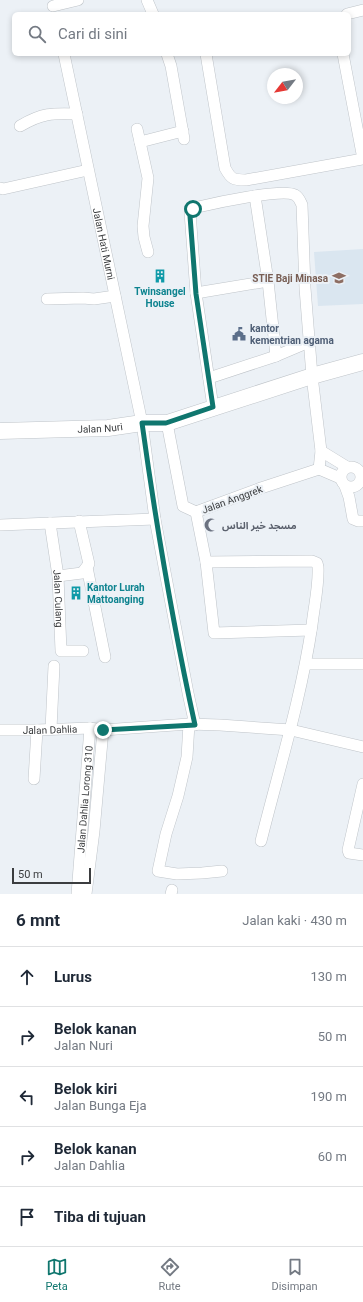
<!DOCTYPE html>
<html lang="id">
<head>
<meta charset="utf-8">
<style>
  :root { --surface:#fff; --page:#f2f2f3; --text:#1f2937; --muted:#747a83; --line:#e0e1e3; --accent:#0f766e }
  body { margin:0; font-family:Roboto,"Noto Sans Arabic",sans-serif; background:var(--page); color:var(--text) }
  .compass { position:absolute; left:267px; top:68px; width:36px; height:36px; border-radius:50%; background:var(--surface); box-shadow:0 2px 6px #0003; rotate:239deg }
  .scale { position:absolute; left:12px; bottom:10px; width:79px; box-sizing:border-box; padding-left:4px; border:2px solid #3b3d3f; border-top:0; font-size:11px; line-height:14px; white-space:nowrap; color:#3b3d3f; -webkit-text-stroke:3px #ecf1f6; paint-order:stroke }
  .stop { position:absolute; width:12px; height:12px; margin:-9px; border:3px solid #0f766e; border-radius:50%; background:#fff }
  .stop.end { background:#0f766e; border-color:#fff; box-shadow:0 1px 4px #0008 }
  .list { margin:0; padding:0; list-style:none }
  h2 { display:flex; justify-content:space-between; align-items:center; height:52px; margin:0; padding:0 16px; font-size:17px }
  h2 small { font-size:13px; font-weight:400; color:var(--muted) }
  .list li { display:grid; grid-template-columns:26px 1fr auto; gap:12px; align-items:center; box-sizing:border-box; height:60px; padding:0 16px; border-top:1px solid var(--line) }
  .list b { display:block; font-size:15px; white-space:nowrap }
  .list p { margin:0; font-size:13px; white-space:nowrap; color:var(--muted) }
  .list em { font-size:13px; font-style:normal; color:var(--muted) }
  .icon { flex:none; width:22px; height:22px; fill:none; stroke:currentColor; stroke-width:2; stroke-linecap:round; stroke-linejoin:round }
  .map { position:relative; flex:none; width:363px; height:894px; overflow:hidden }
  .search { position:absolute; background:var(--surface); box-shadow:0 2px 6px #0003; left:12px; right:12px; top:12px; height:44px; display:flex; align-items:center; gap:10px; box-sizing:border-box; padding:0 14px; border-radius:6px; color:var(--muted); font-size:15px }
  .sheet { height:352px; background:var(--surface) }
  nav { display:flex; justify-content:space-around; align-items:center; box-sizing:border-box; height:56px; border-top:1px solid var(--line); background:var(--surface); font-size:11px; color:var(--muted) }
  nav a { display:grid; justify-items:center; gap:2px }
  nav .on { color:var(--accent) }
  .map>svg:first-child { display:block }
  .built { fill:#dae6f0 }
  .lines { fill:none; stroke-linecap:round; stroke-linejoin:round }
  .street-casing { stroke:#bfc4c9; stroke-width:12 }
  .secondary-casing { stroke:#bfc4c9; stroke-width:17 }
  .street { stroke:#fff; stroke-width:11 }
  .secondary { stroke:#fff; stroke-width:16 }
  .route { stroke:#0f766e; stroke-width:5 }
  .labels { text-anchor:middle; stroke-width:4; stroke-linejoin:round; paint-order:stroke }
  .street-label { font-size:10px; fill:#3b3d3f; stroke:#ecf1f6 }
  .education-label { font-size:10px; font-weight:bold; fill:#785e54; stroke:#ecf1f6; text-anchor:end }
  .culture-label { font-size:10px; font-weight:bold; fill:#0d838f; stroke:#ecf1f6 }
  .service-label { font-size:10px; font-weight:bold; fill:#4e5e75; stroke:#ecf1f6; text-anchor:start }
  .worship-label { font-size:10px; font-weight:bold; fill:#5b616d; stroke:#ecf1f6; text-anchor:start }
</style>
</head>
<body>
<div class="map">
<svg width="363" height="894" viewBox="0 0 363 894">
  <rect width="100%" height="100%" fill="#ecf1f6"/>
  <!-- built -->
  <path class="built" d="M363 249V304L318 306 314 252Z"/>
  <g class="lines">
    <!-- street casing -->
    <g class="street-casing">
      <g id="street">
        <path d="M147 0 153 14"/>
        <path d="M53 6 78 0"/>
        <path d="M347 14 363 10"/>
        <path id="s1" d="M64 54 142 423 155 519 188 693 195 725"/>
        <path d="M167 54 171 66 184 139"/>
        <path d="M206 54 225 168C231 179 233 180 246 180L363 159 343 54"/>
        <path d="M20 126C42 113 52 113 77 114"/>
        <path d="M137 129 140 142"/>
        <path d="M0 188 3 189 88 170"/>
        <path d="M255 196 268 281 276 356"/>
        <path d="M148 252 144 237 143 226 148 178 140 142 183 131"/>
        <path d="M196 293 268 281"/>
        <path d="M47 299 83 298 94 299 115 296"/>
        <path d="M209 378 276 356 309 342"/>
        <path d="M213 407 196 293 190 212 198 207C215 203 283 188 295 195 299 197 300 201 302 205L305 288 312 376 321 451 319 469 261 488 196 512 206 562 214 633 311 630"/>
        <path d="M167 423 183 506 196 512"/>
        <path d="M321 451 347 467"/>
        <circle cx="351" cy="477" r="10"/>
        <path d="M319 469 340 478"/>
        <path d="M345 486 349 497 353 519 358 521H363"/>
        <path id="s2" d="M50 523 58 576 61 651H83"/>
        <path d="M0 525 155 519"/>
        <path d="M206 562 312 561 317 563 318 567C319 586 314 606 312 625 301 699 279 769 261 841"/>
        <path d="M87 567 105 657"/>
        <path d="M58 576 82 573 89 564 79 521"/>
        <path d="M306 664H363"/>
        <path d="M189 724 187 757 178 796 166 834 158 871 177 874 202 873 222 871"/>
        <path d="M51 729 54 666"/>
        <path id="s3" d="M0 730H37L90 728 103 730 189 724 220 725 291 730 363 747"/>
        <path d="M34 779 37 730"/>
        <path d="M363 784 348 850 349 853 363 855"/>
        <path id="s4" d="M77 894 90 728"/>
        <path d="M86 894 94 831 103 730"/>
        <path d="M171 894 172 890"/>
      </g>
    </g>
    <!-- secondary casing -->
    <g class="secondary-casing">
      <g id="secondary">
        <path id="s5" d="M0 431 108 428 142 423H167L312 376 363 362"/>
      </g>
    </g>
    <!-- street -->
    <use href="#street" class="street"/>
    <!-- secondary -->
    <use href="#secondary" class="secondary"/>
  </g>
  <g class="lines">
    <!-- route -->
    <path class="route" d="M103 730 195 725C173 625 156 524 142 423H166L213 407 196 294 190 216V212L193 209"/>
  </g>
  <!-- icons -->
  <defs>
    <g id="building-bare" transform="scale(1.08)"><path d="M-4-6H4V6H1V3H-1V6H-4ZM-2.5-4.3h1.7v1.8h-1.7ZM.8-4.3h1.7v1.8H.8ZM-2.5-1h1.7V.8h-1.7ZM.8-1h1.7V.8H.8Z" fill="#0f9aa8" stroke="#ecf1f6" stroke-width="2.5" paint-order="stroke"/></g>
    <g id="university-bare" transform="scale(1.08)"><path d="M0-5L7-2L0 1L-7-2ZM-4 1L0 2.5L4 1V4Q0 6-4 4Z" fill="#8d6e63" stroke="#ecf1f6" stroke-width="2.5" paint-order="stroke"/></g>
    <g id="civic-bare" transform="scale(1.08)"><path d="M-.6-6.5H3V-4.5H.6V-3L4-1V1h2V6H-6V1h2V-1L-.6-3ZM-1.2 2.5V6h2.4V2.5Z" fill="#5c6f8a" stroke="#ecf1f6" stroke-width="2.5" paint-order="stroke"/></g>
    <g id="mosque-bare" transform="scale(1.08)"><path d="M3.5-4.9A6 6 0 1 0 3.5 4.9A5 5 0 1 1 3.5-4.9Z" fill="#6b7280" stroke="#ecf1f6" stroke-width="2.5" paint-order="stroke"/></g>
  </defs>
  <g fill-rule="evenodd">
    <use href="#building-bare" x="160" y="276"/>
    <use href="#university-bare" x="339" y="278"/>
    <use href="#civic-bare" x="239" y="334"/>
    <use href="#mosque-bare" x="211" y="525"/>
    <use href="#building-bare" x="76" y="593"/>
  </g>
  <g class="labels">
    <!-- street labels -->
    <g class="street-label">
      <text dy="4" stroke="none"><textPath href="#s1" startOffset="194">Jalan Hati Murni</textPath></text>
      <text dy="4" stroke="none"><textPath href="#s5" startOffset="100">Jalan Nuri</textPath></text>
      <text transform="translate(232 499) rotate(-20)" y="4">Jalan Anggrek</text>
      <text dy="4" stroke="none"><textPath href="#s2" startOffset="76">Jalan Culang</textPath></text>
      <text dy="4" stroke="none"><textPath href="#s3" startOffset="50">Jalan Dahlia</textPath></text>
      <text dy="4" stroke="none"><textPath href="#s4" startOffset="95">Jalan Dahlia Lorong 310</textPath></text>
    </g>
    <!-- education labels -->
    <g class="education-label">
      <text x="328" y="282">STIE Baji Minasa</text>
    </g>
    <!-- culture labels -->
    <g class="culture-label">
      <text x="160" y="295">Twinsangel<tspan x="160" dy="12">House</tspan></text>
      <text x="87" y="591" text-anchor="start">Kantor Lurah<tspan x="87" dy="12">Mattoanging</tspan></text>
    </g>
    <!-- service labels -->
    <g class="service-label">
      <text x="250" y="332">kantor<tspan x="250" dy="12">kementrian agama</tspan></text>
    </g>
    <!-- worship labels -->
    <g class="worship-label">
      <text x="222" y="529">مسجد خير الناس</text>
    </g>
  </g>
</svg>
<svg class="compass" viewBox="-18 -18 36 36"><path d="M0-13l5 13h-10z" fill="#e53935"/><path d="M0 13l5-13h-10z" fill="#747a83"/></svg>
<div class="scale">50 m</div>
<div class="stop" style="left:193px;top:209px"></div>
<div class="stop end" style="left:103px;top:730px"></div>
<div class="search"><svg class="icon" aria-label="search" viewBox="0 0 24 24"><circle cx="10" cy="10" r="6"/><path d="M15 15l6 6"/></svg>Cari di sini</div>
</div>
<section class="sheet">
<h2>6 mnt<small>Jalan kaki · 430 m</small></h2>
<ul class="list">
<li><svg class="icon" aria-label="ahead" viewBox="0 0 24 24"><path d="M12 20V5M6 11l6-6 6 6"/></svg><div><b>Lurus</b></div><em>130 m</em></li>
<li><svg class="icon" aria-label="right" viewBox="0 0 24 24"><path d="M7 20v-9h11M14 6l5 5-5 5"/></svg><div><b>Belok kanan</b><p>Jalan Nuri</p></div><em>50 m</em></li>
<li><svg class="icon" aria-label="left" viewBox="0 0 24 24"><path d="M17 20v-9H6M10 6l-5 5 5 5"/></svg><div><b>Belok kiri</b><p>Jalan Bunga Eja</p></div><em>190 m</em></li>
<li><svg class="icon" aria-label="right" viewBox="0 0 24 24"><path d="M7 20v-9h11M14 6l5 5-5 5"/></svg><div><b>Belok kanan</b><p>Jalan Dahlia</p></div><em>60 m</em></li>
<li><svg class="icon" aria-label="arrive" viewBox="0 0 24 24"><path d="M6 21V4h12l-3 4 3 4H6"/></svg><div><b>Tiba di tujuan</b></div></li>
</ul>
</section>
<nav>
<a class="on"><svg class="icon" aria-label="map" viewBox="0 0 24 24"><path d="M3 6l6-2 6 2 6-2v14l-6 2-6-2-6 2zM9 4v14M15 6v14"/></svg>Peta</a>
<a><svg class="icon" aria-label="directions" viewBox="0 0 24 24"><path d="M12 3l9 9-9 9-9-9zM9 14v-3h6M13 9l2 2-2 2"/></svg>Rute</a>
<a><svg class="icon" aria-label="saved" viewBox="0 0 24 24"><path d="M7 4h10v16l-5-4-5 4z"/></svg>Disimpan</a>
</nav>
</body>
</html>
